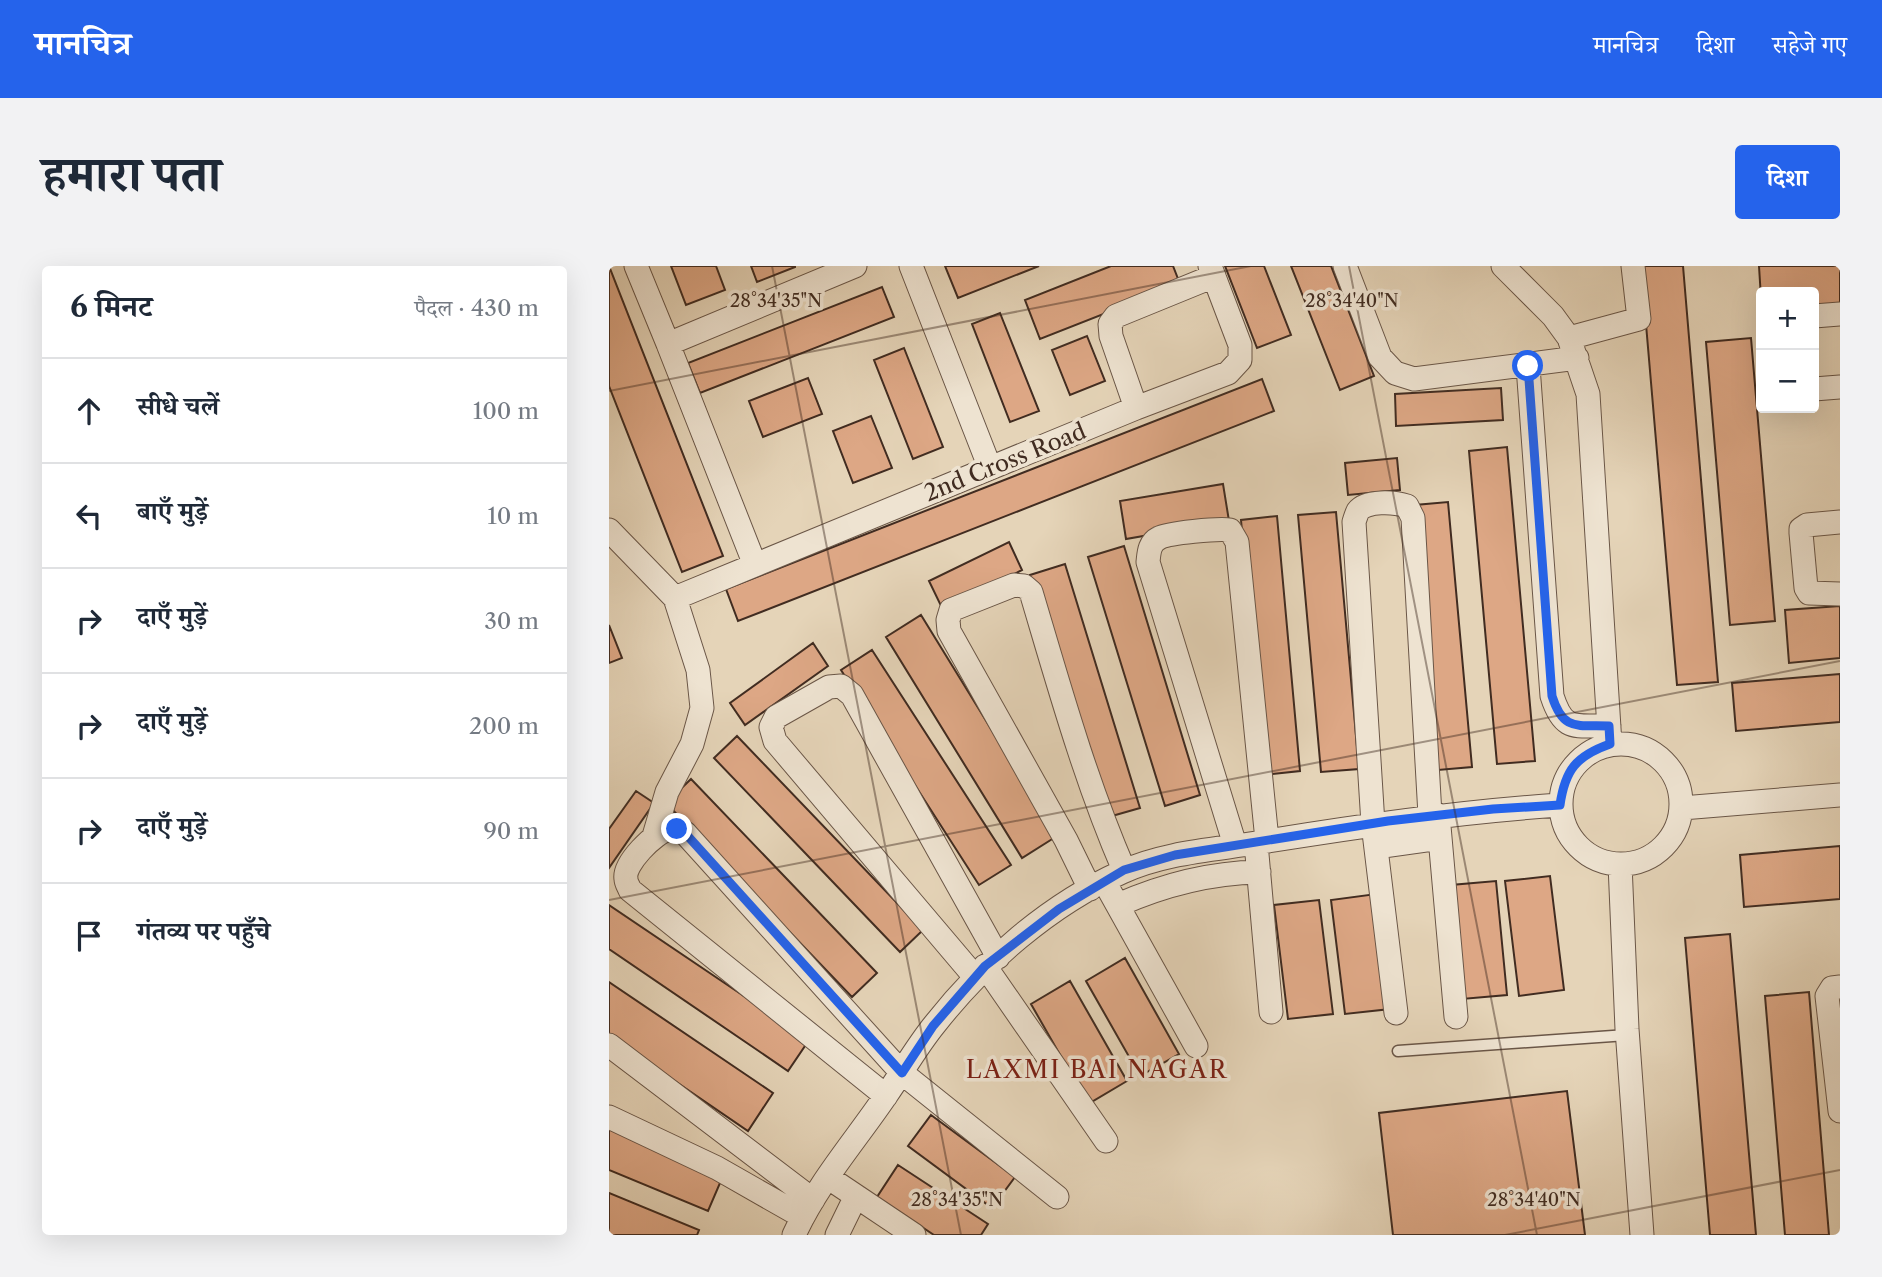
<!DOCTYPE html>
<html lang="hi">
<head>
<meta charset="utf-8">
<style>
  :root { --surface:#fff; --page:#f2f2f3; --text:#1f2937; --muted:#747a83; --line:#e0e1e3; --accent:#2563eb }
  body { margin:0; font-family:"Libre Caslon Text","Noto Serif Devanagari",serif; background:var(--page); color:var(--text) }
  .controls { position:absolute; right:21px; top:21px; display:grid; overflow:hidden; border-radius:7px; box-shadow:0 7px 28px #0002 }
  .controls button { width:63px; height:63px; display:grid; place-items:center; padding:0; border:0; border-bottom:2px solid var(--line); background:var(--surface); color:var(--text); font:35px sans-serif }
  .stop { position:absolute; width:21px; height:21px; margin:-16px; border:5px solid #2563eb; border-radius:50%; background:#fff }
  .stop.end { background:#2563eb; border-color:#fff; box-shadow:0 2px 7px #0008 }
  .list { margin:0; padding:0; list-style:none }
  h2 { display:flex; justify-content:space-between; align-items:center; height:91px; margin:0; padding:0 28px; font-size:30px }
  h2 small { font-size:23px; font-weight:400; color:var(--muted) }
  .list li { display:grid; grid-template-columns:46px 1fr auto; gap:21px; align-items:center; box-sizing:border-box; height:105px; padding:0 28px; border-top:2px solid var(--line) }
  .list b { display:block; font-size:26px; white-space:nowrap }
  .list em { font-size:23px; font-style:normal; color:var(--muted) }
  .icon { flex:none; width:38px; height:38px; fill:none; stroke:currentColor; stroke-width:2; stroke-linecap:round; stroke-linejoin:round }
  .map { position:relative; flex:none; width:1231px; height:969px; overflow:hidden; border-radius:7px }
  header { display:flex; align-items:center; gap:42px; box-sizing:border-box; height:98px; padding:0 35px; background:var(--accent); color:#fff }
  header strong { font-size:33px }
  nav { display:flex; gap:38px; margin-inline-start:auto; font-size:24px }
  .intro { display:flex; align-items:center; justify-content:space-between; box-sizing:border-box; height:168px; padding:0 42px }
  h1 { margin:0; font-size:49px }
  .button { padding:18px 32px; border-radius:7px; background:var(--accent); color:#fff; font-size:24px; font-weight:700 }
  main { display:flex; gap:42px; padding:0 42px }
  aside { flex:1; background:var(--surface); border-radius:7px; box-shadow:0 7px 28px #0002 }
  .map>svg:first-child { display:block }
  .building { fill:#dda785; stroke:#412c21; stroke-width:2 }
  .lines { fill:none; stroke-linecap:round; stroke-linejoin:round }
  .lane-casing { stroke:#6a5647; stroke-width:13 }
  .street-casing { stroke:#6a5647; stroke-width:25 }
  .lane { stroke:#eee3d1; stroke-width:10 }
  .street { stroke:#eee3d1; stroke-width:23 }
  .route { stroke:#2563eb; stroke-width:9 }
  .ticks { fill:none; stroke:#412c21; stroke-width:2; stroke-opacity:0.45 }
  .labels { text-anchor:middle; stroke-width:7; stroke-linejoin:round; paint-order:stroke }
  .street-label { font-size:23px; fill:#412c21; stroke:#eee3d1 }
  .neighbourhood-label { font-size:24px; letter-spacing:2px; fill:#7a1f14; stroke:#eee3d1 }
  .ticks-label { font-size:18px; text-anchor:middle; fill:#412c21; stroke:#eee3d1; stroke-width:7; stroke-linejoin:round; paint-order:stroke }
</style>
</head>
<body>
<header>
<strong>मानचित्र</strong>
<nav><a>मानचित्र</a><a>दिशा</a><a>सहेजे गए</a></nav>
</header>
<div class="intro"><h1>हमारा पता</h1><a class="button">दिशा</a></div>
<main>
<aside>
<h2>6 मिनट<small>पैदल · 430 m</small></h2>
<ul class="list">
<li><svg class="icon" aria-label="ahead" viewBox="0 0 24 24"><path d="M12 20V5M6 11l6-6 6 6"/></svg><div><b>सीधे चलें</b></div><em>100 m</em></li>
<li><svg class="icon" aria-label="left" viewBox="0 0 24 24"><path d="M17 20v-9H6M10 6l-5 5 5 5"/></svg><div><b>बाएँ मुड़ें</b></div><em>10 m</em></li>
<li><svg class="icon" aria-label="right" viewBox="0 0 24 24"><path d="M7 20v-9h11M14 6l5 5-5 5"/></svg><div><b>दाएँ मुड़ें</b></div><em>30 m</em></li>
<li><svg class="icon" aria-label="right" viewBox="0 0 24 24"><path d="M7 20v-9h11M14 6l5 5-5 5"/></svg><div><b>दाएँ मुड़ें</b></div><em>200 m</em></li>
<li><svg class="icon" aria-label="right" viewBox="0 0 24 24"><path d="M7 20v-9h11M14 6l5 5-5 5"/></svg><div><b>दाएँ मुड़ें</b></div><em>90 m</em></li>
<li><svg class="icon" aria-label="arrive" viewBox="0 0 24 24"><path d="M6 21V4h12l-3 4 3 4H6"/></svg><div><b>गंतव्य पर पहुँचे</b></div></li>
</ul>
</aside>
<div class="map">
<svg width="1231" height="969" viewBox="0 0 1231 969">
  <rect width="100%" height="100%" fill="#e5d4b8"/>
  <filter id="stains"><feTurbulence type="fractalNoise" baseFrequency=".00286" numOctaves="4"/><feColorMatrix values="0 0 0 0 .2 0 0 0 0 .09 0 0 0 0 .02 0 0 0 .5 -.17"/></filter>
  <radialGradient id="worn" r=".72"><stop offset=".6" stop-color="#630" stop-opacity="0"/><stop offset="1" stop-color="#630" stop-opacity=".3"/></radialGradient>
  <!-- building -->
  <path class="building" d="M0 0 114 290 73 306 0 120Z
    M62 0H107L116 24 77 39Z
    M142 0H186V1L148 16Z
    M336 0H430L349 32Z
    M502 0H564L571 18 431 73 416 34Z
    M616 0H655L682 69 648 82Z
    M682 0H722L765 110 731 124Z
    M1032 0H1074L1109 416 1068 419Z
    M1150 0H1231V38L1205 40V26H1152V32Z
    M273 21 285 51 91 127 79 97Z
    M391 47 430 145 401 156 363 58Z
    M478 70 496 115 461 129 443 84Z
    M1142 72 1166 355 1121 359 1097 76Z
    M295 82 334 181 304 193 265 94Z
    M199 112 213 148 154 171 140 135Z
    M653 113 665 145 129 355 117 323Z
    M892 122 894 154 787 160 786 128Z
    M262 150 283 202 244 217 224 165Z
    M898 181 926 495 888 498 860 185Z
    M788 192 791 224 739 229 736 197Z
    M614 218 620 255 517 273 511 235Z
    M839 236 863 501 829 504 806 239Z
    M727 246 750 503 712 506 689 249Z
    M668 250 691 505 655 509 632 254Z
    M400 276 413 304 334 344 320 315Z
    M515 280 591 529 556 540 479 291Z
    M456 298 531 542 496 552 421 309Z
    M1231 340V392L1180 397 1176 344Z
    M312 349 448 570 413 592 277 371Z
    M0 359 13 392 0 397Z
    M204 377 219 400 136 459 121 437Z
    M263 384 402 599 370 619 232 404Z
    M1231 408V456L1127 465 1123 417Z
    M128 470 314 664 291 686 105 492Z
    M82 513 268 707 243 731 57 537Z
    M27 525 45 537 0 602V563Z
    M1231 580V633L1135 641 1131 589Z
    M941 610 955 724 910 730 896 615Z
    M887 615 898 729 853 733 842 619Z
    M767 628 781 743 736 748 722 634Z
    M710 634 724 748 679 753 665 639Z
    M0 639 200 774 179 805 0 683Z
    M1121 668 1147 969H1101L1076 672Z
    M516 692 570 788 531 810 477 715Z
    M461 715 518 815 479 838 422 738Z
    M0 716 164 827 139 865 0 770Z
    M1200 726 1220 969H1176L1156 730Z
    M958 825 976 969H784L770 847Z
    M322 849 406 911 383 942 299 880Z
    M0 863 114 910 99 945 0 904Z
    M289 899 379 958 372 969H325L268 931Z
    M0 927 90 964 88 969H0Z"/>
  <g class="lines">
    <!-- lane casing -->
    <g class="lane-casing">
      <path id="lane" d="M789 785 1018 769"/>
    </g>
    <!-- street casing -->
    <g class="street-casing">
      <path id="street" d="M27 0 59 78 246 0
        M302 0 381 202
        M736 0 771 91 786 107 805 113 968 92
        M894 0 944 50 960 72 979 128 1001 478
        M1205 50 1231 48
        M960 72 1030 53 1024 0
        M59 78 146 299
        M919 100 943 430C955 467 966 459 1000 460
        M1205 123 1231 121
        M527 142 502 70 501 58 507 50 605 10
        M1231 256 1198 259 1192 263V267L1197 322 1200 327 1231 328
        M0 264 66 332 89 404 93 442 83 478 58 526 45 570
        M66 332 527 142 619 107 631 94V79L601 0
        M952 538a60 60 0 1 1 120 0a60 60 0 1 1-120 0Z
        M1073 542 1231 529
        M829 549 847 751
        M647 577 662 746
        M626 579 539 296C540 287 540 277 550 272 559 267 610 262 621 264L628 276 658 574
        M767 581 831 572
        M1011 598 1018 763 1033 969
        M495 615 587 780
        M481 623 457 574 340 365 339 354 342 344 405 319 415 320 422 326C450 420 476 514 515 604
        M509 639C554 619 600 607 650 606
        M376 700 497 875
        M366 711 166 475 162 461 167 451 220 421 232 420 243 429 389 691
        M1231 721 1223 722 1218 730 1231 845
        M787 747 764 558 745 256C746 253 747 249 749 245 757 234 786 236 798 240L804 252 821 549
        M0 779 204 934
        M277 830 21 624C20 621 17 617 17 613 14 598 45 567 60 563 66 562 71 564 76 567L293 807 448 931
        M0 851 108 902 194 951
        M220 912 305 969
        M185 969C208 918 247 874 278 828 294 805 308 780 326 758 375 696 440 639 513 606 554 587 602 584 647 577 749 560 847 546 951 539
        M228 969 247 930"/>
    </g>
    <!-- lane -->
    <use href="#lane" class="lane"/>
    <!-- street -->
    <use href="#street" class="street"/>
  </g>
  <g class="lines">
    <!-- route -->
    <path class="route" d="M68 563 76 567 293 807 324 760 376 700 450 643 515 604 566 589 779 555 884 543 951 539C956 504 967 490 1001 478L1000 460C967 459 954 465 943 430L919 100"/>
  </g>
  <!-- ticks -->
  <path class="ticks" d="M163 0 352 969M740 0 928 969M0 125 642 0M0 634 1231 395M896 969 1231 904"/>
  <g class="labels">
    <!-- street labels -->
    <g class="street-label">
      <text transform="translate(396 196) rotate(-22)" y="8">2nd Cross Road</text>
    </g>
    <!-- neighbourhood labels -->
    <g class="neighbourhood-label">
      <text x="488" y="812">LAXMI BAI NAGAR</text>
    </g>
  </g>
  <g class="ticks-label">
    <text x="167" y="41">28°34'35"N</text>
    <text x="743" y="41">28°34'40"N</text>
    <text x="348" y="940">28°34'35"N</text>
    <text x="925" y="940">28°34'40"N</text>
  </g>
  <rect width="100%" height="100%" filter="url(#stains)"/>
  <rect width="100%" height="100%" fill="url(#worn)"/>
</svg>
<div class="controls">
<button>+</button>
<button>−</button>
</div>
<div class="stop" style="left:919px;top:100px"></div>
<div class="stop end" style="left:68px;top:563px"></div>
</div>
</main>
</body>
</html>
